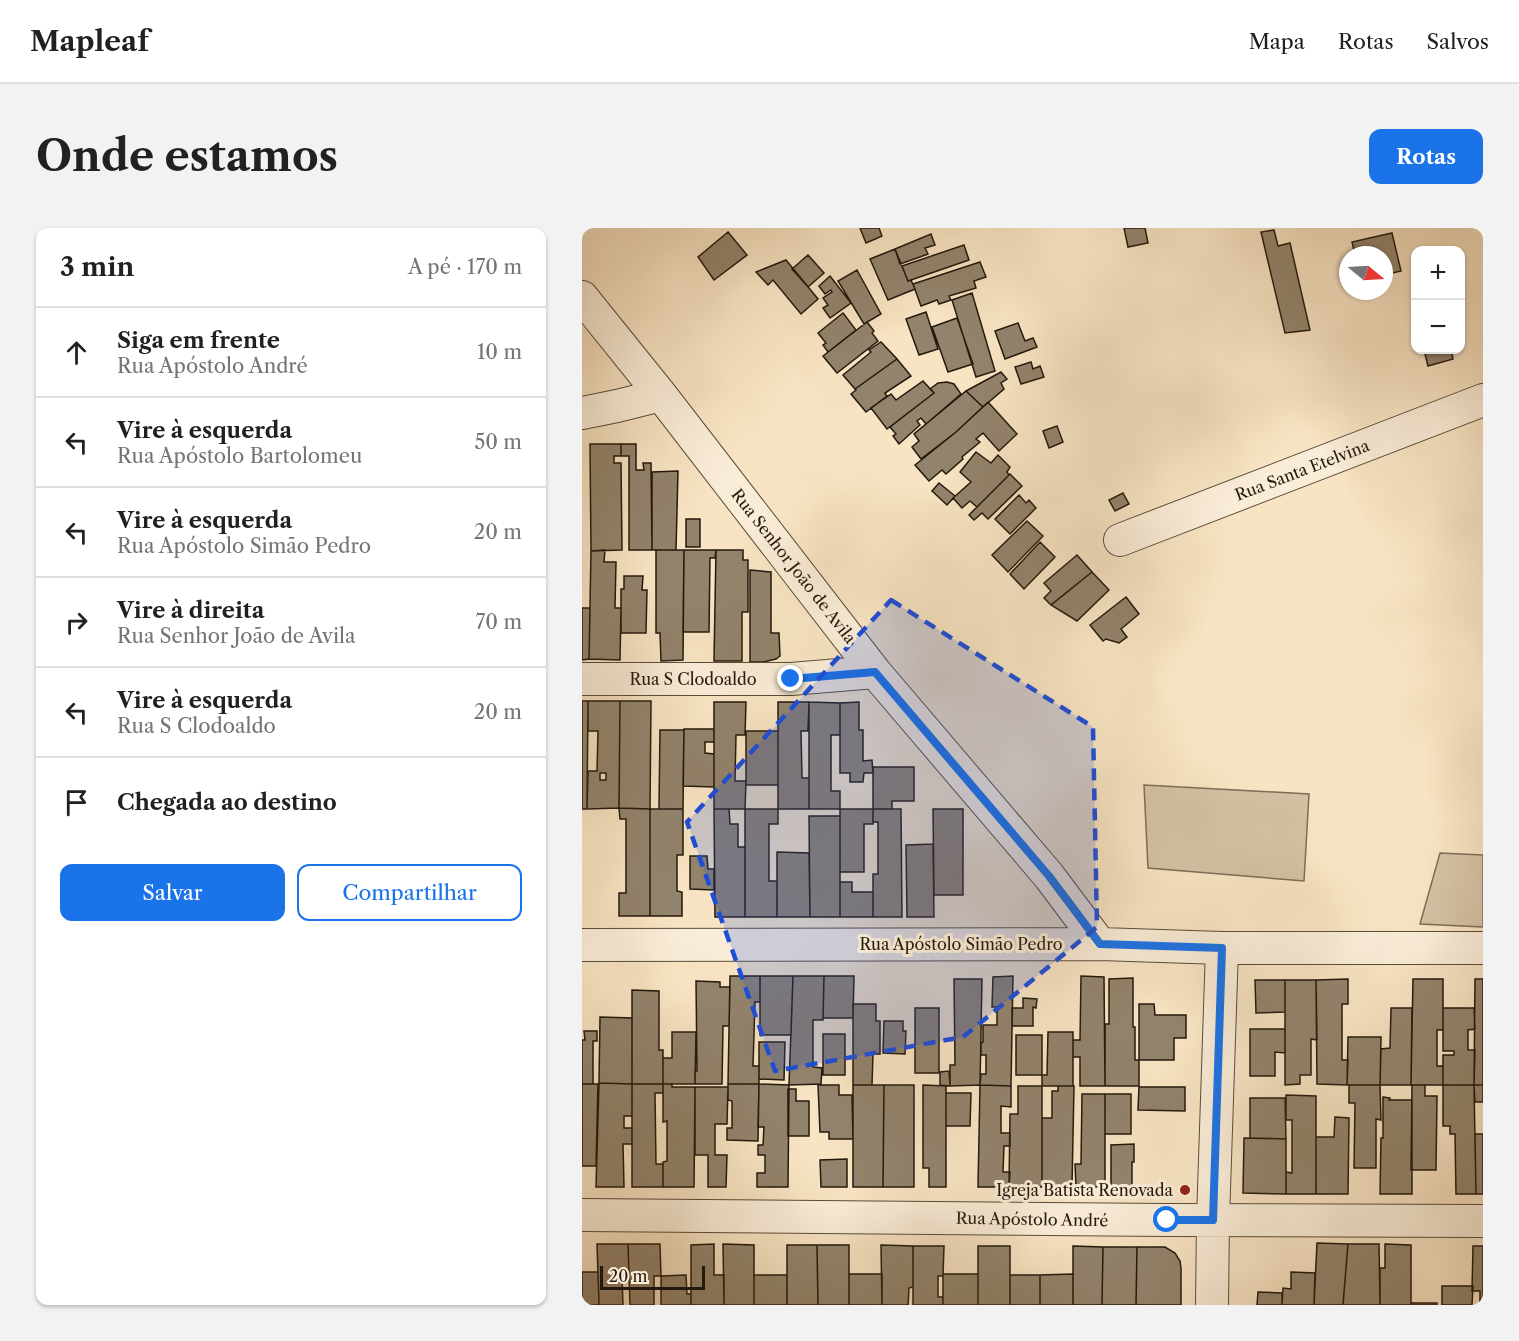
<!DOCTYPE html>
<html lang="pt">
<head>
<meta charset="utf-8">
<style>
  :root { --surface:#fff; --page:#f2f2f2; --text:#202124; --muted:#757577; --line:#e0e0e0; --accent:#1a73e8 }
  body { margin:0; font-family:"Libre Caslon Text",serif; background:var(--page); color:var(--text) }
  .controls { position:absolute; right:18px; top:18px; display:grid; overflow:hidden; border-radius:12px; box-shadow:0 2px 4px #0004 }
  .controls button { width:54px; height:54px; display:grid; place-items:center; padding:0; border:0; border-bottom:2px solid var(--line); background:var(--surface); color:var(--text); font:30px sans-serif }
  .compass { position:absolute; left:757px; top:18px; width:54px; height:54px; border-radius:50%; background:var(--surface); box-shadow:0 2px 4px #0004; rotate:108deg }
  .scale { position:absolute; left:18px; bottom:15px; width:105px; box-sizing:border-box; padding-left:6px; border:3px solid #24190d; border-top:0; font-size:16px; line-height:21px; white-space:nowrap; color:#24190d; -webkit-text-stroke:4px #faedd8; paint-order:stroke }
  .stop { position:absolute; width:18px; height:18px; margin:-14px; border:4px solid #1a73e8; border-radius:50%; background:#fff }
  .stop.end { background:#1a73e8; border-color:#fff; box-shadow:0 2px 6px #0008 }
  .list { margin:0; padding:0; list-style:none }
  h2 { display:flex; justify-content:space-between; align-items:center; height:78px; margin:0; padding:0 24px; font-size:26px }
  h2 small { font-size:20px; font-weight:400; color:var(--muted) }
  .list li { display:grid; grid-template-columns:39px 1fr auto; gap:18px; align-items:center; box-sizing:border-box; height:90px; padding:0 24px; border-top:2px solid var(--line) }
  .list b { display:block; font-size:22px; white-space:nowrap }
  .list p { margin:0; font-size:20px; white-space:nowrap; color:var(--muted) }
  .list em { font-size:20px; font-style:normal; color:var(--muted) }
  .actions { display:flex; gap:12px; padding:18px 24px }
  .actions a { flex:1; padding:14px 0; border:2px solid var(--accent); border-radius:12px; text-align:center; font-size:21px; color:var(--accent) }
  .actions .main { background:var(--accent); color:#fff }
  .icon { flex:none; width:33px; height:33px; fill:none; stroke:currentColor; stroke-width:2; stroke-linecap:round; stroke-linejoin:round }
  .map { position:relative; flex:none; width:901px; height:1077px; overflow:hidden; border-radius:12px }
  header { display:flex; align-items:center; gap:36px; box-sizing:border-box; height:84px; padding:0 30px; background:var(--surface); border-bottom:2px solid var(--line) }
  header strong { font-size:28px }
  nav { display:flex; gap:33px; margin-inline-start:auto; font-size:21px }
  .intro { display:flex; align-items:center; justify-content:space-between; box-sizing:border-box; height:144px; padding:0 36px }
  h1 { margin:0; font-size:42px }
  .button { padding:15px 27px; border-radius:12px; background:var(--accent); color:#fff; font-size:21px; font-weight:700 }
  main { display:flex; gap:36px; padding:0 36px }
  aside { flex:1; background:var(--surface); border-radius:12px; box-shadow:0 2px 4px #0004 }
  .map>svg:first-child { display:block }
  .green { fill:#d4c1a4; stroke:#7c6d58; stroke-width:1.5 }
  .building { fill:#92836c; stroke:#24190d; stroke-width:1.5; fill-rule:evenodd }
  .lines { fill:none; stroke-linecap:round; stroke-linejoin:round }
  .minor-casing { stroke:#594c3a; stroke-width:34 }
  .minor { stroke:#faedd8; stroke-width:32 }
  .route { stroke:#1a73e8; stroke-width:8 }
  .marked { fill:#1d4ed8; fill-opacity:0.2; stroke:#1d4ed8; stroke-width:4.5; stroke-dasharray:12 8; stroke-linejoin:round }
  .poi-dot { fill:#8f2418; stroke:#faedd8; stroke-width:2 }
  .labels { text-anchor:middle; stroke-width:6; stroke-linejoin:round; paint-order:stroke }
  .street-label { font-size:16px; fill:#24190d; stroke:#faedd8 }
  .poi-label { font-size:16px; fill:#24190d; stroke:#faedd8; text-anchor:end }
</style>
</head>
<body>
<header>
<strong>Mapleaf</strong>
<nav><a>Mapa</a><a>Rotas</a><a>Salvos</a></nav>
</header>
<div class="intro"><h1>Onde estamos</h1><a class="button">Rotas</a></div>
<main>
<aside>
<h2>3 min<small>A pé · 170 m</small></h2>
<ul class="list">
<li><svg class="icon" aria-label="ahead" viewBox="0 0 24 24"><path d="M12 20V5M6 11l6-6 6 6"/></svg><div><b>Siga em frente</b><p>Rua Apóstolo André</p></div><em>10 m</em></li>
<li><svg class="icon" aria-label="left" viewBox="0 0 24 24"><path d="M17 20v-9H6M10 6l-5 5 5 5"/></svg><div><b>Vire à esquerda</b><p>Rua Apóstolo Bartolomeu</p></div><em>50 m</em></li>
<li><svg class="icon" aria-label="left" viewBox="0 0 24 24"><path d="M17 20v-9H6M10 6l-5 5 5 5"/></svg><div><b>Vire à esquerda</b><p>Rua Apóstolo Simão Pedro</p></div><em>20 m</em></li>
<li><svg class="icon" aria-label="right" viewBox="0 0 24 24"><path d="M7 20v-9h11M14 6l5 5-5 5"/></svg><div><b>Vire à direita</b><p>Rua Senhor João de Avila</p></div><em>70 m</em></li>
<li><svg class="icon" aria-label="left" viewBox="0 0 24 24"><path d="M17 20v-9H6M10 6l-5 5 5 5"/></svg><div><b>Vire à esquerda</b><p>Rua S Clodoaldo</p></div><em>20 m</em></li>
<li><svg class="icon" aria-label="arrive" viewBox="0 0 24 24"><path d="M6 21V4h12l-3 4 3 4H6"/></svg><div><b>Chegada ao destino</b></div></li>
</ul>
<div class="actions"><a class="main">Salvar</a><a>Compartilhar</a></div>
</aside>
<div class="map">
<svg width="901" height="1077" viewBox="0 0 901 1077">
  <rect width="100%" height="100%" fill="#f8e4c3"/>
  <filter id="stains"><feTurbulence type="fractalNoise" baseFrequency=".00333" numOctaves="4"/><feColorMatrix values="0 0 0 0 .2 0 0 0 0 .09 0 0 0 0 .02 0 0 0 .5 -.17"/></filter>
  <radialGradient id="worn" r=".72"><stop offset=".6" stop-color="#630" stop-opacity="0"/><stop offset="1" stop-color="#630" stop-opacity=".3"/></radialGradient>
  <!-- green -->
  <path class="green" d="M562 557 727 566 722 653 566 640Z
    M858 625 901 627V699L838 696Z"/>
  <!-- building -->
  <path class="building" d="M278 0H297L300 8 284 15Z
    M542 0H563L566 15 546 19Z
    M692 2 696 18 708 15 728 102 703 105 679 4Z
    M146 4 165 27 132 52 116 29Z
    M810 5 819 43 802 47V27H773L770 14Z
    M349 6 353 17 343 20 346 26 318 36 313 21Z
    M382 17 387 32 326 53 320 38Z
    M313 21 326 53 329 52 333 61 306 72 288 31Z
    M226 27 242 45 226 59 210 41Z
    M204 32 236 71 219 86 191 52 186 57 174 44Z
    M398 34 404 49 392 53 394 60 367 68 369 72 357 76 355 72 339 78 331 56Z
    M275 42 299 86 282 96 256 53Z
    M248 48 269 75 248 90 241 80 246 77 241 70 250 64 249 62 243 66 237 58Z
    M390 65 413 143 394 149 370 72Z
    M344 84 356 121 337 127 324 91Z
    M261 85 274 102 246 124 241 117 244 115 236 105Z
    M375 90 391 136 366 144 350 99Z
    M285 94 292 103 290 105 296 113 255 145 241 128Z
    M436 95 443 113 451 110 455 119 423 131 413 103Z
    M299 114 315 131 273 161 261 147 289 124 287 122Z
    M842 122H869L871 131 846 138Z
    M315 131 329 148 303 165 305 168 284 184 269 166 274 162 273 161Z
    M449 134 451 141 458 138 462 149 439 156 433 139Z
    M419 144 425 151 419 155 422 161 401 179 384 163Z
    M341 153 352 165 305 201 289 180 309 166 314 172Z
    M365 154 372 156 379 166 344 196 339 190 335 193 338 197 317 216 311 208 314 206 308 199 352 165 348 161 356 155Z
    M384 163 401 179 374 204 339 231 330 219 337 213 332 206Z
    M406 174 435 206 417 223 401 205 394 211 398 214 380 229 381 231 364 246 360 242 347 253 333 237 374 204Z
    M475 198 481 214 467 220 461 203Z
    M8 216H39V228H32V235H39L40 322 9 323Z
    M39 216H54V242H62L61 235H69L70 322H47V228H39Z
    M394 224 409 235 416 227 428 239 425 244 427 247 395 279 388 273 380 280 371 270 389 254 378 244Z
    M96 243 94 322H70V244Z
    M428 246 440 258 406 291 400 285 392 292 387 287Z
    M357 255 373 268 365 277 350 263Z
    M541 265 547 276 533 283 527 272Z
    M437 267 444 275 447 272 454 280 428 306 413 291Z
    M104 291H118V319H104Z
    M445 293 461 308 426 344 410 327Z
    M458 314 473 329 442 361 428 346Z
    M23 322 22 334H34L33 380H39L38 432 7 431 9 323Z
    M74 322H102L101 432 79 433 78 405H74Z
    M102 322H134L133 330H128L127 404H101Z
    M134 322H161V332H166V384H160V433H132Z
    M495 327 510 344 469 377 462 370 469 363 462 355Z
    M168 342 189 344V405H197L198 428 194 431 181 434H168Z
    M510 344 527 362 495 393 469 377Z
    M42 348H61L60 362H65L64 405H39V361H42Z
    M544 369 557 386 539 401 545 409 537 415 524 411 521 413 508 397Z
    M0 380H8L7 431 0 432Z
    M0 473H6L5 581H0Z
    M6 473H38L37 580 5 581 6 543H15L16 503H6ZM18 545H24V552H18Z
    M38 473H69L68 581 37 580Z
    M132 474H164L163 507H154L153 553H164L163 581H132Z
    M196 474H227L226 503H219L220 550H227V581H196Z
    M227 474 258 475V507H249V563H258V581H227Z
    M277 474V502H281V533L290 532 291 545H282L281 554H268V545H258V475Z
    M102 501H132V514H123V525L132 526V559L101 558Z
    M78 502H102L101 581H77Z
    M164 503H196V557H164Z
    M291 539H332V573H310V581H291Z
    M37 580 68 581V688H37V665H44V591H38Z
    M68 581H101V627H95V663L100 664V688H68Z
    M132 581H147L148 596H156V619H163V689H133Z
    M163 581H196V596H187V653H195V689H163Z
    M258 581H291V596H282V644H258Z
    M291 581H319L320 689H291V646H296V594H291Z
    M351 581H381V667H352Z
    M227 588H258V689H228Z
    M351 616 352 689H325L324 617Z
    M195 624 227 625 228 689H195Z
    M108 628H125L126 641H132V662L108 661Z
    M258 654H270V664H291V689H258Z
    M148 748H178V774H173L171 838H177V856H146Z
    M178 748H211L209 807H178Z
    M211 748H242L241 792H231V839L240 840 239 856 207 857Z
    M242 748H272L271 790H241Z
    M431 748 429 858 398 857 399 846H404V827H399V815L401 814V797H415V779H410L411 749Z
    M499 748 522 749 523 858H498V829H491V812H498Z
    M551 750V799H553V832H557V858H523V796H527V751Z
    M372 751H400L398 857 368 858V837H373Z
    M766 751V776H760V832H766L765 857 735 856 734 752Z
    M831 751H861V802H855V838H861V857H829Z
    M893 751H901V857H892Z
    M673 752H703V784L674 785Z
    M703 752H734L735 812 729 811V847H718V856L703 857Z
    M114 753 138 754V759H148L147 798H141L140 856H113V843H115Z
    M50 762 77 763V822H81V856H50Z
    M441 770 455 771 454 780 451 779V798H430V780H441Z
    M271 776H294V793H298V826H291L290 857H271Z
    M557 776H572L573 787H604V810H592V832H557Z
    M333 780H357V845H333Z
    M809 780H830L829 857H798L799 821 808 820Z
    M861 780H892L893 801 886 802V822H893L892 857H861V827H872V823H861Z
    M18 789 50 790V856L17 855Z
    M302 793H321V803H324L323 826 301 825Z
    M668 801H703V825L693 824V848H668Z
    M2 803H15V813H11V856H0V812H3Z
    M90 804H114L113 856H81V830H90Z
    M466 804H491V858H460V847H465Z
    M241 806H263V847H241Z
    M434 807H460V847H434Z
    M766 809H799L798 857H765Z
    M177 814H203L202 852 177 851Z
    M367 843 368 858 358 857V844Z
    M17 855 50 856V888H42V900H50V916H41L42 959H14Z
    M0 856H16L14 938H0Z
    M50 856H81V865H73L74 936H81V959H50Z
    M81 856H90V859H113L112 959H81V934L85 933V893L81 894Z
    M146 856H177L176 913 145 912V900H150V873L146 872Z
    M177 856 207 857 206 959H175V945H183V927H176V917H181L182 899H176Z
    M236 857H257V867H270L271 911H247V904H238Z
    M271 857H302L301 959H271Z
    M302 857H332V959H301Z
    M341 857 364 858V959H347V940H341Z
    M398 857 429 858V879L419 878V905H428V918H422L421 944H428L427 959H396Z
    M767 857H798L799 892 794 891V940H772L773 875H767Z
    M830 857H843V868H855L854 942H829Z
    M861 857H892L894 966H874L873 906H868V898H861Z
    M892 857H901V874H893Z
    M436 858H460V959H427L428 886H436Z
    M476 858H492L490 959H460V890H470V863H476Z
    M113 859H146L145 896H133V927H145L144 959H126V927H113Z
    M557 859H603V883L556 882Z
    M206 861H214V873H227V908H206Z
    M364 865H389L388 898H364Z
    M500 866H523V959H494L493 936H499Z
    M523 866H549V906H523Z
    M704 867 734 868V966H704V944L710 945V892H704Z
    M801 869 808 870 807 872H830V966H798L799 910H801Z
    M668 870H703L704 911 668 910Z
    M753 889 767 890 766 966H734V909H752Z
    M893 906H901V966H894Z
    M662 910 704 911V966L661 965Z
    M552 916V934H550V959H529V917Z
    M265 931V959H239L238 932Z
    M735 1015 766 1016 761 1077H732Z
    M15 1016H46L47 1047H40L41 1077H17Z
    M46 1016H78L79 1048H72V1077H48Z
    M132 1016V1047H142V1077H109V1017Z
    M141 1016 172 1017V1077H142Z
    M766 1016H797L798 1077H761Z
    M803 1016 829 1017V1077H798V1040H803Z
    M205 1017H235L236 1077H205Z
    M235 1017H267V1077H236Z
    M299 1017 331 1018V1059L327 1060 326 1077H300Z
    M331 1018H362L361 1048H356V1069H361V1077H331Z
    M396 1018H428V1077H396Z
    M491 1018 521 1019 520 1077H491Z
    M891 1018H901V1077H898V1063H890Z
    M521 1019H555L554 1077H520Z
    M555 1019H583L593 1025 598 1033 599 1040V1077H554Z
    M0 1044H16L17 1077H0Z
    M709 1044 733 1045 732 1077H700L701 1060 709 1061Z
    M267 1046H300V1077H267Z
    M361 1046H396V1077H361Z
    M491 1046V1077H458V1047Z
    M104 1047 105 1066H109V1077H79V1048Z
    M172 1047H205V1077H172Z
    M428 1047H458V1077H428Z
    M860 1058H891L890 1077H860Z
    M676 1064 700 1065V1077H675Z
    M829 1075H855V1077H829Z"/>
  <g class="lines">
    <!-- minor casing -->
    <g class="minor-casing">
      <path id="minor" d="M0 69 79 167 293 444 467 648 518 716
        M0 185 35 178 79 167
        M538 312 901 172
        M0 451H209L293 444
        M0 717 518 716 640 720H901
        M0 987 585 992 901 993
        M630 1077 631 992 640 720"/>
    </g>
    <!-- minor -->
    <use href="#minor" class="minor"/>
  </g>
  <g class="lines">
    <!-- route -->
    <path class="route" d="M209 451 293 444 467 648 518 716 640 720 631 992H585"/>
  </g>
  <!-- marked area -->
  <path class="marked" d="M309 372 511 499 515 699 381 809 193 843 105 594Z"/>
  <!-- markers -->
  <circle class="poi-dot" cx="603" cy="962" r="6"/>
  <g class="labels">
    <!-- street labels -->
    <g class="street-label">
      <text transform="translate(720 242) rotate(-21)" y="6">Rua Santa Etelvina</text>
      <text transform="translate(212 338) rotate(52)" y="6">Rua Senhor João de Avila</text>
      <text x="111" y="457">Rua S Clodoaldo</text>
      <text x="379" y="722">Rua Apóstolo Simão Pedro</text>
      <text transform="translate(450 991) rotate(1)" y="6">Rua Apóstolo André</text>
    </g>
    <!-- poi labels -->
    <g class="poi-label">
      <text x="591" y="968">Igreja Batista Renovada</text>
    </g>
  </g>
  <rect width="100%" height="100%" filter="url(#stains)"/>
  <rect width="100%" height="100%" fill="url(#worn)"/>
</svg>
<div class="controls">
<button>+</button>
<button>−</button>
</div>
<svg class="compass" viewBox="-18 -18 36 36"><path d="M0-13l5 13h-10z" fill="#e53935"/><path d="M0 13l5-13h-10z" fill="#757577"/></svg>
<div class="scale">20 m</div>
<div class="stop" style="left:585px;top:992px"></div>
<div class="stop end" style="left:209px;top:451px"></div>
</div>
</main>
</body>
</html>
